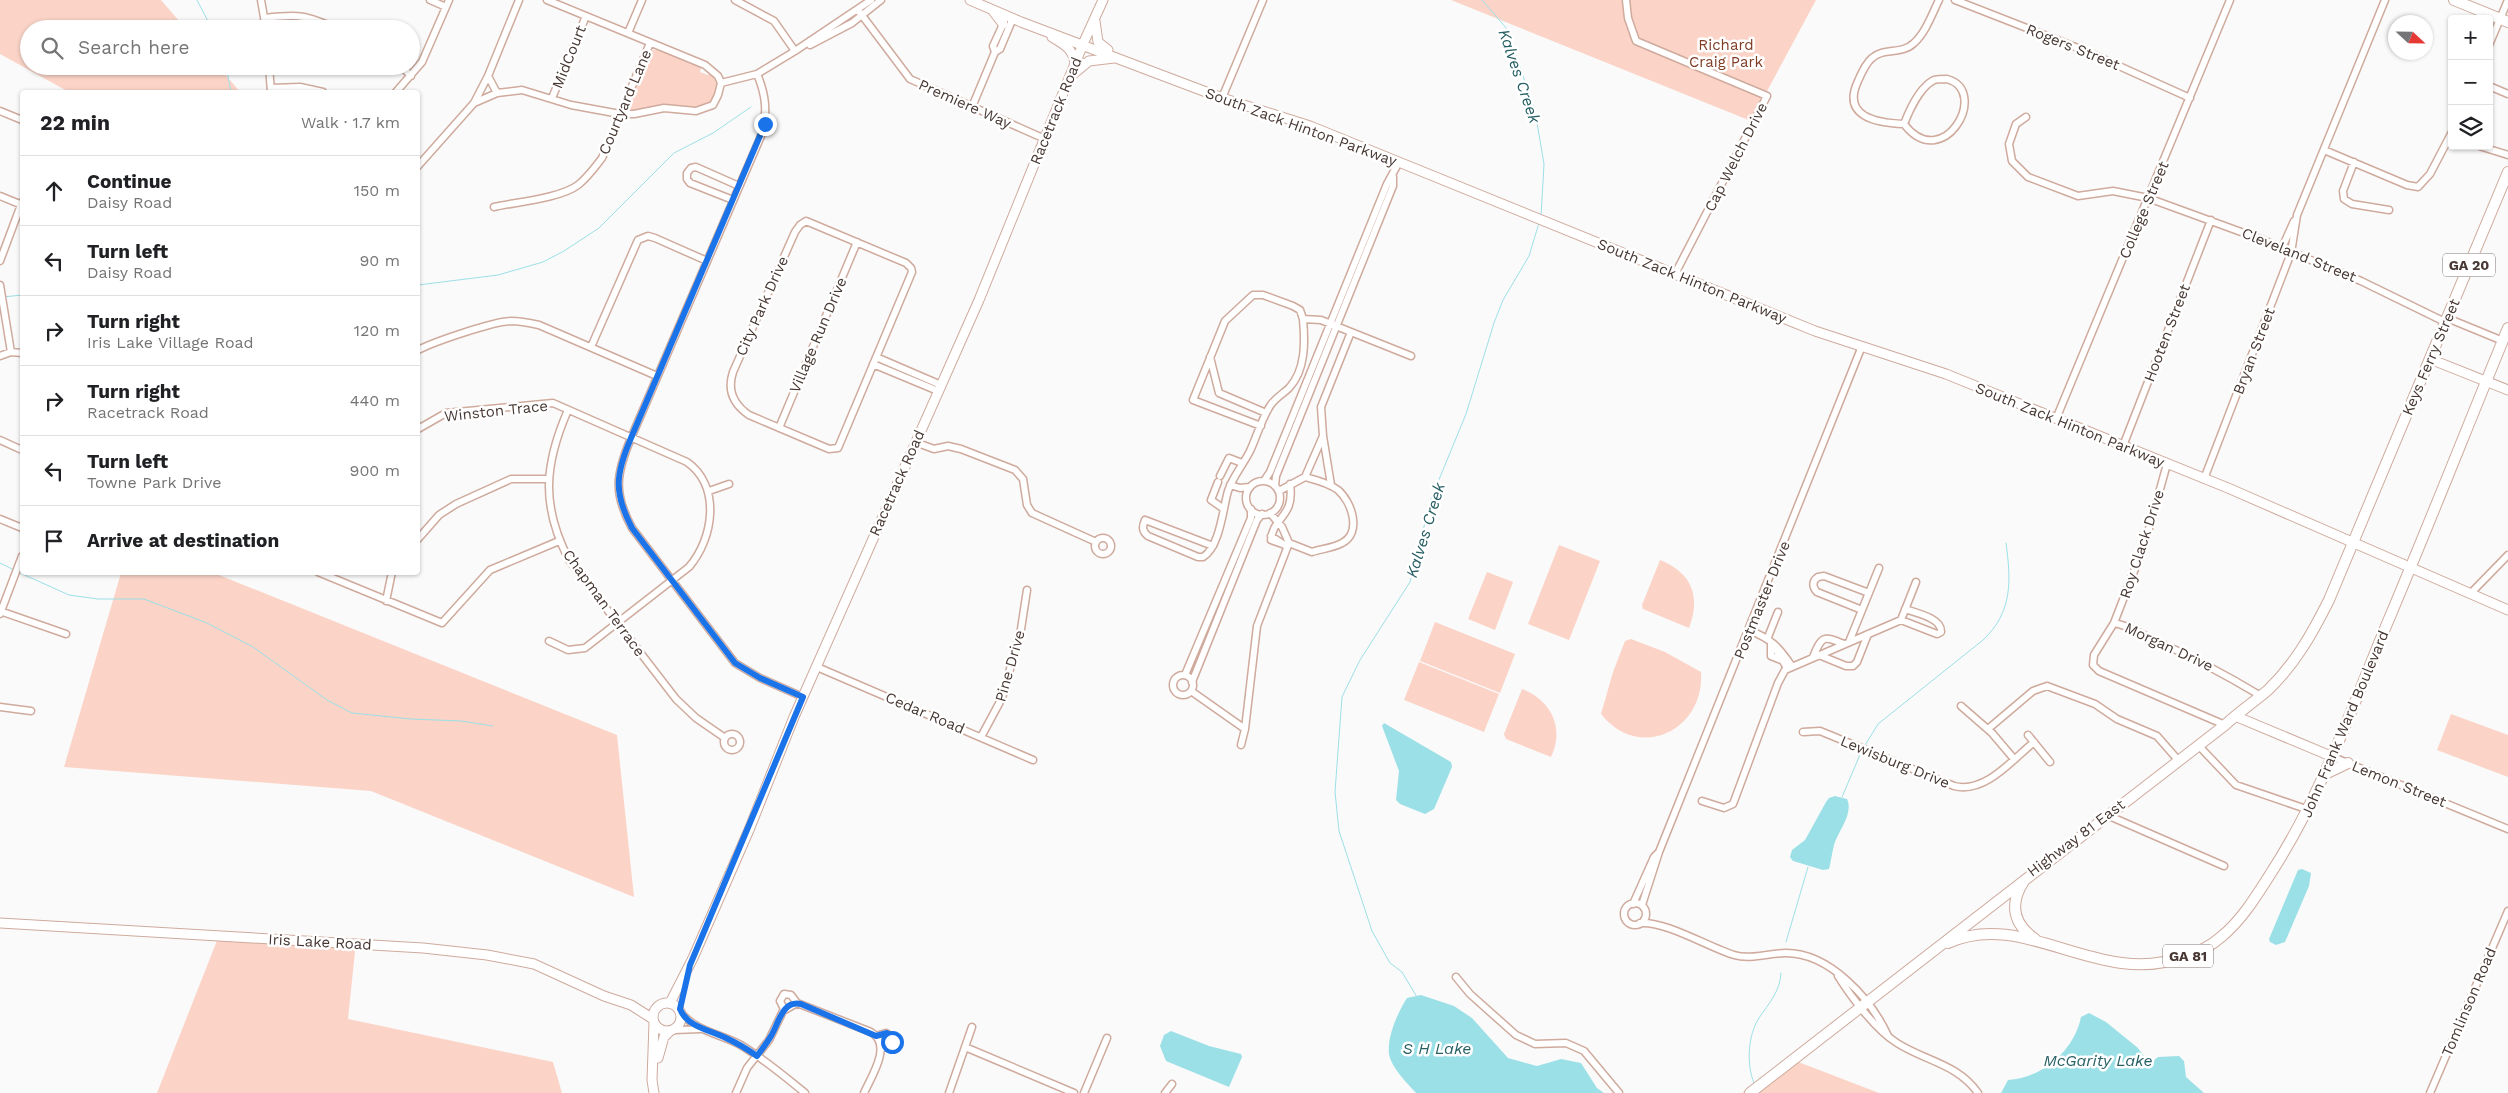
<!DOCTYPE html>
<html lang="en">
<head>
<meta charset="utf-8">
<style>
  :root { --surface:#fff; --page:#f2f2f2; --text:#202124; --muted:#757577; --line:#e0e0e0 }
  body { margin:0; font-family:"Work Sans",sans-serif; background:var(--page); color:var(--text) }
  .controls { position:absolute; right:15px; top:15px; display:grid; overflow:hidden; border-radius:5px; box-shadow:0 1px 4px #0004 }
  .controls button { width:45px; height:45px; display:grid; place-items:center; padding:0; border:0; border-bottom:1px solid var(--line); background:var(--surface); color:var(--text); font:25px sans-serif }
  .compass { position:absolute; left:2388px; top:15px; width:45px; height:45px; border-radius:50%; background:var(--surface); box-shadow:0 1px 4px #0004; rotate:112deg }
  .stop { position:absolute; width:15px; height:15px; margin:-11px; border:4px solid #1a73e8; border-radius:50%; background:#fff }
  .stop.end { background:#1a73e8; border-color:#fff; box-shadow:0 1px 5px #0008 }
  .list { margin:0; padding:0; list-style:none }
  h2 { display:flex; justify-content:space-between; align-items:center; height:65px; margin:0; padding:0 20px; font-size:21px }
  h2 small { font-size:16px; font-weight:400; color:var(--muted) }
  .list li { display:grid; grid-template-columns:32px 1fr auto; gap:15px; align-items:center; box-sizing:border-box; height:70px; padding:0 20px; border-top:1px solid var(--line) }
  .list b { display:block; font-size:19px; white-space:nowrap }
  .list p { margin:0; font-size:16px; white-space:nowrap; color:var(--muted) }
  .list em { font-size:16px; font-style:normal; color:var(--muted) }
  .icon { flex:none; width:28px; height:28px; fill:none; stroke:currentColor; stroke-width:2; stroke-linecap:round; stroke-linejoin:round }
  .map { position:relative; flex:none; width:2508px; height:1093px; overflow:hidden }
  .search { position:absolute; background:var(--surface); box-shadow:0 1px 4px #0004; left:20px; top:20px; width:400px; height:55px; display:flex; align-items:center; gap:12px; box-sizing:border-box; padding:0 18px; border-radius:28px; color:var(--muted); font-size:19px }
  .panel { position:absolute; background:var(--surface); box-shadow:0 1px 4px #0004; left:20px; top:90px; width:400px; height:485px; border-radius:5px }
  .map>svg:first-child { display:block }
  .green { fill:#fbd4c7 }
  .water { fill:#9ce0e7 }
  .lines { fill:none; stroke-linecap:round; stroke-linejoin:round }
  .stream { stroke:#9ce0e7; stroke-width:1 }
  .street-casing { stroke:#cfaa9d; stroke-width:9 }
  .secondary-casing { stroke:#cfaa9d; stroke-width:11 }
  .primary-casing { stroke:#cfaa9d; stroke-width:12 }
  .street { stroke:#fff; stroke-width:6 }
  .secondary { stroke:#fff; stroke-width:9 }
  .primary { stroke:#fff; stroke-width:10 }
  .route { stroke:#1a73e8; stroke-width:6 }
  .labels { text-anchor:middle; stroke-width:5; stroke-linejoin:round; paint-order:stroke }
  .shield { fill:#fff; stroke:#7e7470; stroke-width:1 }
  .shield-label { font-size:14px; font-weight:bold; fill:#473833 }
  .park-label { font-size:15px; fill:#803d26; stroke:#fff }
  .street-label { font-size:15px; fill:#473833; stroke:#fff }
  .water-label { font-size:16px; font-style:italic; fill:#265f64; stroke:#fff }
</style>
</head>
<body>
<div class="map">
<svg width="2508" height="1093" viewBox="0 0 2508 1093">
  <rect width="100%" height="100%" fill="#fafafa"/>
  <!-- green -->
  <path class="green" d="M0 0H161L186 29H29V66H218L240 92H69L0 54Z
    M1451 0H1816L1751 121Z
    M652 50H658L701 68 700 72 708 75 710 73C720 84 717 91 711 104 697 112 682 105 667 105 655 105 637 116 628 108Z
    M1559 545 1600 561 1569 640 1528 624Z
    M1660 560C1692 573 1701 596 1689 628L1643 609 1642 605Z
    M1487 572 1513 582 1495 630 1468 619Z
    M121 573H214L617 735 634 897 371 791 64 767Z
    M1435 622 1515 654 1500 693 1420 661Z
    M1631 639 1665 652 1701 672C1705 731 1639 762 1601 714L1613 672 1625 641Z
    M1419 662 1499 694 1484 732 1404 700Z
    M1522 689C1551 700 1565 728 1551 757L1506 739 1504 734Z
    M2451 714 2508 735V777L2437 750Z
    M218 938 356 942 348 1019 553 1062 562 1093H157Z
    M1788 1058 1879 1093H1742Z"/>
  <!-- water -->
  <path class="water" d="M1384 723 1451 762 1452 767 1434 809 1425 814 1400 804 1396 800 1399 771 1382 726Z
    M1835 796 1847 799C1854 814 1838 831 1834 845 1832 853 1831 861 1829 869L1823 870 1793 861 1790 857 1792 850 1805 840 1826 802 1829 798Z
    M2302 869 2311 873 2309 886 2285 942 2276 945 2270 942 2269 939 2298 870Z
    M1421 995 1454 1006 1472 1018 1508 1058 1537 1066 1561 1059 1581 1063 1597 1088 1604 1093H1416C1407 1083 1391 1067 1389 1054 1387 1036 1398 1012 1407 998Z
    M2089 1013 2106 1022 2138 1048 2143 1055 2153 1061 2158 1057 2179 1056 2184 1061 2186 1077 2204 1093H2001L2008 1080C2042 1078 2074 1051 2081 1017Z
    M1171 1031 1209 1046 1241 1054 1242 1057 1229 1087 1166 1061 1160 1046 1164 1035Z"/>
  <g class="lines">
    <!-- stream -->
    <path class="stream" d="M197 0 212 29
      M1482 0 1507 29 1535 111 1544 164 1541 217
      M226 66 231 92
      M418 285 498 275 543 262 564 251 599 228 674 153 713 133 751 107
      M3 297 22 295
      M0 563 14 570
      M18 572 69 595 98 599H144L207 623 253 647 327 700 352 713 411 719 461 721 493 726
      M1864 747 1878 724 1983 640C2013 612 2011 580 2006 543
      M1842 797 1862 750
      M1786 942 1808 867
      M1417 997 1402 972 1390 963 1372 931 1339 831 1335 792 1342 697 1360 660 1410 582 1431 499 1466 414 1494 323 1503 300 1529 256 1539 223
      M1754 1083C1746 1064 1748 1035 1759 1018 1769 1003 1780 992 1781 973"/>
    <!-- street casing -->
    <g class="street-casing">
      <path id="street" d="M261 0 266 29
        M430 0 446 7
        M547 0 705 65 718 76 721 83 757 74 795 51 871 0
        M735 0 774 21 795 51
        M1626 0 1628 18 1636 41 1767 96 1675 274
        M1955 0 2088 52 2190 98
        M858 10 910 79 1045 139
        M265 18C300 14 305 15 338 29
        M628 33 642 0
        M810 45 852 23 881 0
        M2489 45 2508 0
        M995 52 1000 49 1013 18
        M269 66 271 92
        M401 66 411 76
        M757 74C766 95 768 113 761 136L631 438C616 474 613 493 632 528L735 663 760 678 803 697
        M1947 79C1991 91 1943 175 1904 124 1909 111 1920 87 1934 80 1937 79 1943 79 1947 79Z
        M2489 86 2508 94
        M271 88 300 87 323 92
        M396 92 422 62 449 0
        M497 93 488 76 519 0
        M552 98 586 16
        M1222 98 1263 0
        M474 103 488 76
        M972 107 995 52 993 46 1004 22
        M0 111 22 120
        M2026 117 2016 124 2009 144 2012 161 2028 177 2078 196 2113 191 2148 198 2263 240 2361 281 2445 322
        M1904 124C1877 123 1841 117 1858 81 1861 74 1866 63 1872 58 1884 47 1902 55 1914 43 1926 32 1932 14 1939 0
        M2479 146 2508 155
        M2324 150 2407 185 2418 187 2430 174 2452 132
        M2354 162 2343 191 2344 199 2352 204 2389 210
        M418 166 474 103 497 93 522 90 571 105 620 114H634L664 108 696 111 713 105 718 95 721 83
        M0 196 22 205
        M733 200 690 183 687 179V173L691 168 696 167 739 186
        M494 207C517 202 561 198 578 185 588 177 595 167 602 158L650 43
        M806 221 906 263 911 268 912 272 838 448 829 449 749 415C733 404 727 390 733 372L795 232 800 225Z
        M2282 248 2294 221
        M0 261 22 202
        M0 285 11 352
        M2447 318 2503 341
        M1351 332 1411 356
        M591 347 638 240 648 236 655 238 707 261
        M418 350C436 341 492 322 511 321 521 321 530 323 539 325L657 376
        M0 356 11 352 22 353
        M876 357 941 385
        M1210 357 1219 393 1266 413
        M873 364 938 391
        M568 410C544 465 541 506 569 560L676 699 696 718 725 738
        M2056 419 2230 0
        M1261 426 1193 400 1225 321 1253 295H1263L1293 306 1300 310 1303 319
        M779 428 857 242
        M418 429 446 413 553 403 687 462C721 486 714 538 689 567L585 648 568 650 549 641
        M0 440 22 450
        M915 442 934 449 948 446 961 449 1015 470 1023 479 1027 505 1032 513 1096 542
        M2123 446 2211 220
        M1220 476 1229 458 1242 463
        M1305 477 1323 436 1331 485
        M2204 479 2291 253 2297 215 2385 0
        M1264 481 1270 472 1387 184 1399 162
        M1246 498a17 17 0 1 1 34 0a17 17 0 1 1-34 0Z
        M1218 482 1211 500 1224 509
        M1230 485 1240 488 1250 487
        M1275 486 1276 476 1393 186V177
        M709 491 729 484
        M1270 513 1282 527 1289 543 1312 552C1321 549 1333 548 1342 543 1362 533 1352 502 1338 490 1329 483 1316 480 1305 477L1279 491
        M0 519 22 528
        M1271 536 1286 546
        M1095 546a8 8 0 1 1 16 0a8 8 0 1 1-16 0Z
        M418 539 439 515 456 504 511 479H548
        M1213 546 1145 520C1142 527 1142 531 1148 536L1198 557H1203C1220 547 1223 508 1228 491 1233 476 1243 465 1250 451 1257 436 1261 420 1270 406 1275 398 1283 394 1289 388 1306 370 1305 341 1303 319L1321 320 1351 332 1321 407 1323 436
        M1288 546 1271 540C1273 516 1295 518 1290 484
        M318 572 442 623 490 570 559 541
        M2470 594 2508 555
        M386 601 392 572
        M1862 610 1817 592C1812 587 1812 581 1818 577L1824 576 1869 593
        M0 611 66 634
        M0 614 22 556
        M1901 620 1937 634 1941 632C1942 618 1916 613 1905 609
        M2114 623 2145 543 2167 464
        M1749 630C1771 639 1778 646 1791 665
        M1768 637 1778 612
        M1771 642V656L1781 660
        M1849 642 1879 568
        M1772 643 1787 668
        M1819 655 1846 666H1853L1857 662 1868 634
        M1813 657C1822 636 1823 635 1844 644
        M817 667 1033 760
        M1185 675 1251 518V509
        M1173 685a10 10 0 1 1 20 0a10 10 0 1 1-20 0Z
        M1192 682 1257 520 1262 514
        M1191 691 1245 729 1257 626 1289 543
        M1961 706 1992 733 2014 759
        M0 707 31 711
        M2225 725 2099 671 2093 665 2094 655 2114 623C2126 625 2135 631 2146 636 2186 654 2223 673 2261 696
        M1988 729 2033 691 2047 686 2095 704 2117 719 2157 736 2178 760
        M1803 732 1820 731 1954 786C1985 794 2012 760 2034 742
        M724 742a8 8 0 1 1 16 0a8 8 0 1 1-16 0Z
        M2028 735 2050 762
        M981 737 1002 698 1021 629 1027 590
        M1241 745 1245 729
        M2198 745 2236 785 2309 810
        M2333 757 2508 829
        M1702 801 1724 808 1733 804 1778 683 1785 670 1901 620 1916 582
        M2107 815 2224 866
        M1624 914a11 11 0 1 1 22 0a11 11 0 1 1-22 0Z
        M1633 904 1654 857 1658 853
        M1642 905 1659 852 1862 346
        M1640 923C1666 921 1708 947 1734 955 1751 960 1769 953 1786 953 1830 953 1871 999 1888 1036
        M1838 976C1851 997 1876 1030 1897 1043 1925 1061 1958 1064 1978 1093
        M1456 977 1470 994 1516 1035 1535 1044 1566 1043 1584 1051 1619 1093
        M784 1009 780 1001 784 994 791 995 797 1003
        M681 1013C696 1031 720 1034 739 1044 763 1058 784 1076 805 1093
        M674 1030 700 1029
        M876 1036 886 1033 892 1037 890 1045 881 1049
        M965 1047 1074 1093
        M736 1093 747 1068 769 1040 783 1011 797 1003 871 1032C893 1045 871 1077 864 1093
        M949 1093 972 1027
        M1084 1093 1107 1038
        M1165 1093 1172 1084
        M2430 1093 2508 911"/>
    </g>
    <!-- secondary casing -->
    <g class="secondary-casing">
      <path id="secondary" d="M970 0 1021 22 1222 98 1310 126 1815 331 1946 374 2228 488 2508 610
        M993 11 1003 24
        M1095 21 1098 42 1108 50
        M1052 37C1064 44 1073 49 1075 63
        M1072 75 1089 61 1114 58
        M2430 359 2508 390
        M2235 716 2333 757
        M0 923 423 948 487 955 534 964 604 996 631 1005 653 1019
        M653 1017a14 14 0 1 1 28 0a14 14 0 1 1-28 0Z
        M670 1003 693 958 749 830 794 717 979 300 1083 44 1103 0
        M658 1058 664 1037 670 1031
        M654 1093 652 1080 654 1023"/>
    </g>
    <!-- primary casing -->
    <g class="primary-casing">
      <path id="primary" d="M2454 0 2508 22
        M2325 774 2348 763
        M2024 881C2009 904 2013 924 2035 939
        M1948 943C2025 908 2098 988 2183 957 2196 953 2210 947 2221 937 2242 920 2257 895 2271 873 2322 794 2353 705 2389 619 2430 522 2468 425 2508 328
        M1750 1093 2225 725C2239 712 2254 702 2268 690 2295 664 2312 634 2329 600L2508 172"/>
    </g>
    <!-- street -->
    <use href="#street" class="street"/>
    <!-- secondary -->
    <use href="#secondary" class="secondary"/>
    <!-- primary -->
    <use href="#primary" class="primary"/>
  </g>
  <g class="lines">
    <!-- route -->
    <path class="route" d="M765 124 631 438C616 473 613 492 632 528L735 663 760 678 803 697 690 965 680 1009C687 1027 710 1030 726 1038 737 1043 747 1049 757 1056 762 1049 767 1043 771 1036 779 1023 782 1000 801 1004L876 1036 887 1033 892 1036V1042"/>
  </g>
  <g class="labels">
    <!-- shield labels -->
    <g class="shield">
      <rect x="2443" y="253.5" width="52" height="23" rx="4"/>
      <rect x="2163" y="944.5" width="50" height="23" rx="4"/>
    </g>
    <g class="shield-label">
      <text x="2469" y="270">GA 20</text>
      <text x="2188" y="961">GA 81</text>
    </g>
    <!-- park labels -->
    <g class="park-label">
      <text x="1726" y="50">Richard<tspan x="1726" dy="17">Craig Park</tspan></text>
    </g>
    <!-- street labels -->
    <g class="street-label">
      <text transform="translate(2073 47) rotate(22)" y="5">Rogers Street</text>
      <text transform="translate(569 57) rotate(-68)" y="5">MidCourt</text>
      <text transform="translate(625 102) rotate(-67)" y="5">Courtyard Lane</text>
      <text transform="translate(965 104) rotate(24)" y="5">Premiere Way</text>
      <text transform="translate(1056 111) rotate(-68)" y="5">Racetrack Road</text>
      <text transform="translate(1301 127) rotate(20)" y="5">South Zack Hinton Parkway</text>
      <text transform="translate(1736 157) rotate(-63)" y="5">Cap Welch Drive</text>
      <text transform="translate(2144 210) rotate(-67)" y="5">College Street</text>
      <text transform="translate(2299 255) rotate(22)" y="5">Cleveland Street</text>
      <text transform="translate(1692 281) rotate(22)" y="5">South Zack Hinton Parkway</text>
      <text transform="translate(762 306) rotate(-66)" y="5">City Park Drive</text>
      <text transform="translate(2167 333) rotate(-69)" y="5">Hooten Street</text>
      <text transform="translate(818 335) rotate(-67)" y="5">Village Run Drive</text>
      <text transform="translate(2254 351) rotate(-69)" y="5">Bryan Street</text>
      <text transform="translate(2431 357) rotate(-67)" y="5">Keys Ferry Street</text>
      <text transform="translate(496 411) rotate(-6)" y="5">Winston Trace</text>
      <text transform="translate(2070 425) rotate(22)" y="5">South Zack Hinton Parkway</text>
      <text transform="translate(897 483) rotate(-66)" y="5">Racetrack Road</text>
      <text transform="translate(2142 544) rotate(-72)" y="5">Roy Clack Drive</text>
      <text transform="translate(1762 600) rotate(-68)" y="5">Postmaster Drive</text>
      <text transform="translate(604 603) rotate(54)" y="5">Chapman Terrace</text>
      <text transform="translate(2169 647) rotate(25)" y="5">Morgan Drive</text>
      <text transform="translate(1010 666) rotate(-74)" y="5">Pine Drive</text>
      <text transform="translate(925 713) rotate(23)" y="5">Cedar Road</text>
      <text transform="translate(2345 724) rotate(-67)" y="5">John Frank Ward Boulevard</text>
      <text transform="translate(1895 762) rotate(22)" y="5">Lewisburg Drive</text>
      <text transform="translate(2399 784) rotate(22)" y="5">Lemon Street</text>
      <text transform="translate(2076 838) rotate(-37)" y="5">Highway 81 East</text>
      <text transform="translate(320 942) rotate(3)" y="5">Iris Lake Road</text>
      <text transform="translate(2469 1002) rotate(-67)" y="5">Tomlinson Road</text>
    </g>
    <!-- water labels -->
    <g class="water-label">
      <text transform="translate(1520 76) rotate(71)" y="6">Kalves Creek</text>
      <text transform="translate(1425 530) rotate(-73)" y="6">Kalves Creek</text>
      <text x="1437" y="1054">S H Lake</text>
      <text x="2098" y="1066">McGarity Lake</text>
    </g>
  </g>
</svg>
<div class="controls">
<button>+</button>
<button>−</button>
<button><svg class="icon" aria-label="layers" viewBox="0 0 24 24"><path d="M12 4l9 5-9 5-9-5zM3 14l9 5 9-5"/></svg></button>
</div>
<svg class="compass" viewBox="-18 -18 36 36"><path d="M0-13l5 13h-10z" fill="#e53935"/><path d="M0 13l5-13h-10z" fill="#757577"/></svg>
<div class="stop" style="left:892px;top:1042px"></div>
<div class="stop end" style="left:765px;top:124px"></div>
<div class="search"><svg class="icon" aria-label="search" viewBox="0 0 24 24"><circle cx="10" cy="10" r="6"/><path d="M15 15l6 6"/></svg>Search here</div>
<section class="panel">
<h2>22 min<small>Walk · 1.7 km</small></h2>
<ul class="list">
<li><svg class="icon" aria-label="ahead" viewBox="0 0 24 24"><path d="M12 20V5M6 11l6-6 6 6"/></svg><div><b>Continue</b><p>Daisy Road</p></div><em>150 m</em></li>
<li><svg class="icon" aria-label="left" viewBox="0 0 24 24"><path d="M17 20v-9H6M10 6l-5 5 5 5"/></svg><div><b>Turn left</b><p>Daisy Road</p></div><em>90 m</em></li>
<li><svg class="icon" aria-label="right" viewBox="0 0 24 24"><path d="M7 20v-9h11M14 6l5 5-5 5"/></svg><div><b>Turn right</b><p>Iris Lake Village Road</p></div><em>120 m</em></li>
<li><svg class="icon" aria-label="right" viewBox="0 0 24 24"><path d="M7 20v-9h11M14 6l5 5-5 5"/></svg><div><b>Turn right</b><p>Racetrack Road</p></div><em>440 m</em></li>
<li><svg class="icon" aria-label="left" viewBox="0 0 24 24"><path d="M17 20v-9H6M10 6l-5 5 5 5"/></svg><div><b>Turn left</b><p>Towne Park Drive</p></div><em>900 m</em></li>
<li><svg class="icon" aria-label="arrive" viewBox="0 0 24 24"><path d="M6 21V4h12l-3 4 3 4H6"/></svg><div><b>Arrive at destination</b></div></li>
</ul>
</section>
</div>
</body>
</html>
